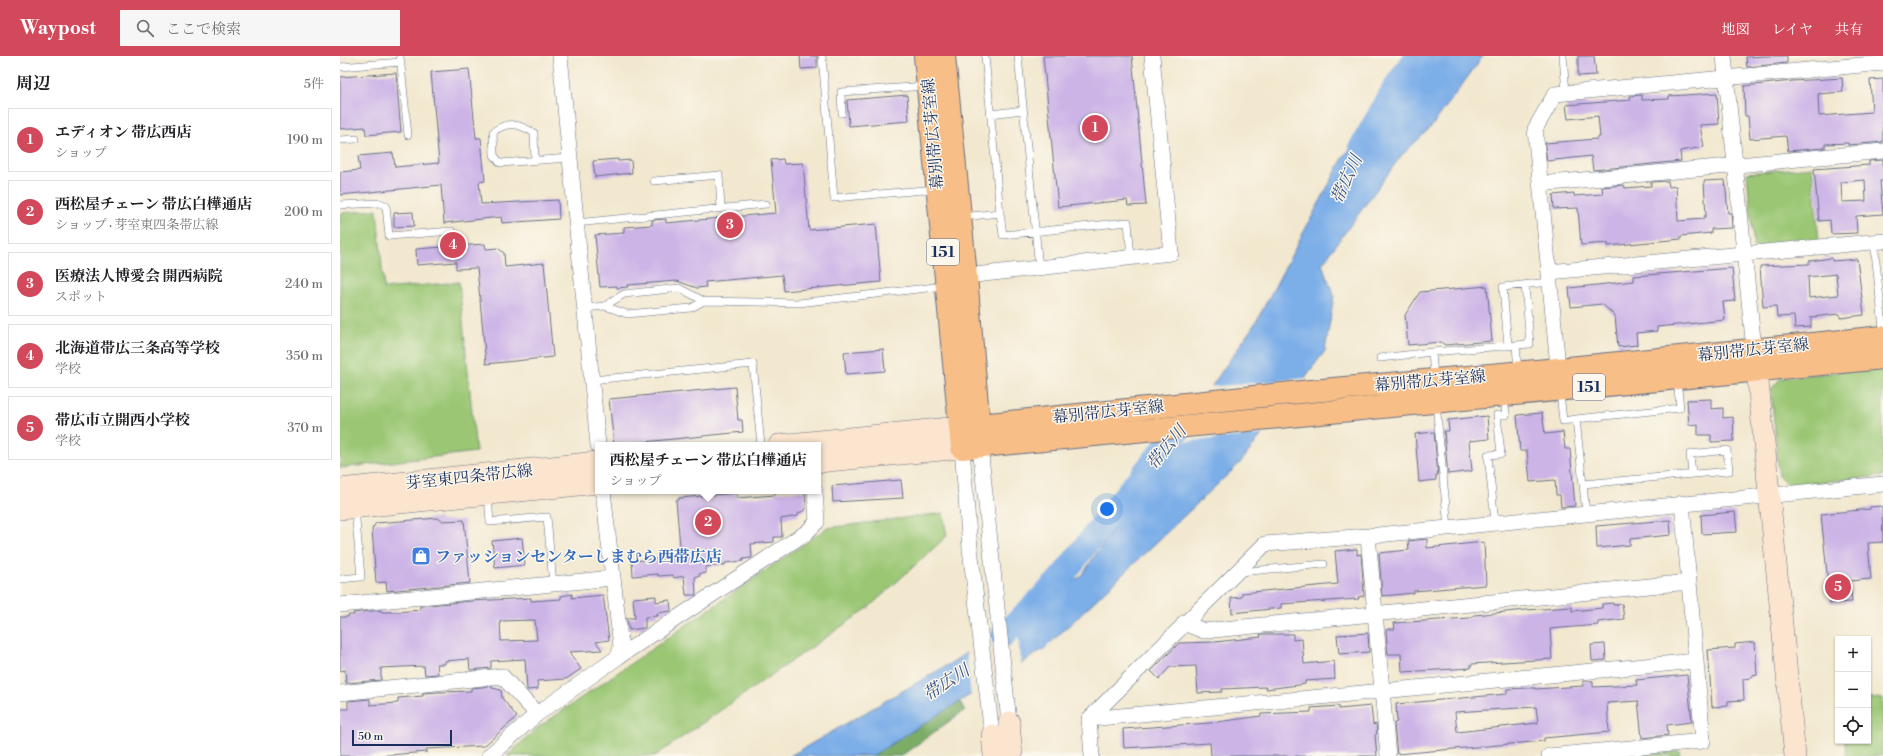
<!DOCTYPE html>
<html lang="ja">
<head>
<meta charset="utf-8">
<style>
  :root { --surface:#fff; --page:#f6f6f6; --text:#202124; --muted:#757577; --line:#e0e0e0; --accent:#d1495b }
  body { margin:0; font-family:"Libre Bodoni","Noto Serif JP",serif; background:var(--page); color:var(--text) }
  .controls { position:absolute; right:12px; bottom:12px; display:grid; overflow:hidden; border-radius:0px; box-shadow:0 1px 3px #0004 }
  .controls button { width:36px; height:36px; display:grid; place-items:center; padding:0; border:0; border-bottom:1px solid var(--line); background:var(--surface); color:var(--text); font:20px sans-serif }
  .scale { position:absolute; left:12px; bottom:10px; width:100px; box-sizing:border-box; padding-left:4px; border:2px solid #1b2f5e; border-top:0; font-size:11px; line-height:14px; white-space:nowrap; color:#1b2f5e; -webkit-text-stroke:3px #fbf7ec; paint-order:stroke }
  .you { position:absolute; left:767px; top:453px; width:14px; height:14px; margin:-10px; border:3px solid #fff; border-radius:50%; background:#1a73e8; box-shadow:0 0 0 6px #1a73e833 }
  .badge { display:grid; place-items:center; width:26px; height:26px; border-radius:50%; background:var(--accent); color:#fff; font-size:13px; font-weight:700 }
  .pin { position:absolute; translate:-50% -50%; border:2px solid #fff; box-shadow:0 1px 4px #0006 }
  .popup { position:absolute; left:255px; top:386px; width:226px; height:52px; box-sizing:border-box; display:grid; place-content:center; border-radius:0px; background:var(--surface); filter:drop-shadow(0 1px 3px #0005); font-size:13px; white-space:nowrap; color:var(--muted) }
  .popup b { font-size:15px; color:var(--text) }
  .popup::after { content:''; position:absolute; left:50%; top:100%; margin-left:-8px; border:8px solid transparent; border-top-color:var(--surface) }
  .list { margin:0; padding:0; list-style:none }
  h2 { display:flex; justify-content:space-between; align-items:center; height:52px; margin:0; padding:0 16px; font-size:17px }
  h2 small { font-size:13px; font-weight:400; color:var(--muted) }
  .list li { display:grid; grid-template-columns:26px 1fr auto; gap:12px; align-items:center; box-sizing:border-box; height:64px; margin:0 8px 8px; padding:0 8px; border:1px solid var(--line); border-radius:0px }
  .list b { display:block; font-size:15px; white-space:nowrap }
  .list p { margin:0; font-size:13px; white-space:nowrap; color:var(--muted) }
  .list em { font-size:13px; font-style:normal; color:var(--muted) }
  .icon { flex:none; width:22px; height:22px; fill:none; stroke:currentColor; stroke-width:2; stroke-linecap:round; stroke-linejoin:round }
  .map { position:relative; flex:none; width:1543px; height:700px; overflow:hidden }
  header { display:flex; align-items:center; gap:24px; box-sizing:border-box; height:56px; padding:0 20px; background:var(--accent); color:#fff }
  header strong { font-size:19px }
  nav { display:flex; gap:22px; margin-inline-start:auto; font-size:14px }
  .search { width:280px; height:36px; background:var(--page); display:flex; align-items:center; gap:10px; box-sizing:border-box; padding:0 14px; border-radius:0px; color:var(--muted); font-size:15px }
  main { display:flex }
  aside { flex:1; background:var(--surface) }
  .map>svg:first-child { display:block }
  .green { fill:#9bc774; stroke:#5b7b69 }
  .forest { fill:#7cac66; stroke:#4c6e62 }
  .water { fill:#7caee8; stroke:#4c6ea3 }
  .pier { fill:#f2e8cf }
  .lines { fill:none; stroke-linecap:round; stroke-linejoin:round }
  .river { stroke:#7caee8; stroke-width:24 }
  .building { fill:#ccb4e7; fill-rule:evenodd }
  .lane-casing { stroke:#667086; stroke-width:8 }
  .street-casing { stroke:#667086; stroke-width:16 }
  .secondary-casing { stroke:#667086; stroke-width:22 }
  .primary-casing { stroke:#667086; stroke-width:24 }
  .lane { stroke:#fff; stroke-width:7 }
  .street { stroke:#fff; stroke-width:15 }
  .secondary { stroke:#fce5cf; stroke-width:21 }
  .primary { stroke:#f7be87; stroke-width:22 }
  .labels { text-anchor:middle; stroke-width:3; stroke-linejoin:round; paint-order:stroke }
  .shield { fill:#fbf7ec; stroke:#5e6b89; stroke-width:1 }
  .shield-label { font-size:15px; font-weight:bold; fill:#1b2f5e }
  .street-label { font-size:16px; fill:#1b2f5e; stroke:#fbf7ec }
  .shop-label { font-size:16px; font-weight:bold; fill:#366cbe; stroke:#fbf7ec; text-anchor:start }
  .water-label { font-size:17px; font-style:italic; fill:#385587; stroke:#fbf7ec }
</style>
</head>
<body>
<header>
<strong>Waypost</strong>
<div class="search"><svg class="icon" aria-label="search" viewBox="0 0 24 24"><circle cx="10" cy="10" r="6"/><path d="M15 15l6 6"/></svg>ここで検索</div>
<nav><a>地図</a><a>レイヤ</a><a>共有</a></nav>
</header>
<main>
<aside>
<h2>周辺<small>5件</small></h2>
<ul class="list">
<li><span class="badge">1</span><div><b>エディオン 帯広西店</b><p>ショップ</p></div><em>190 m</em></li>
<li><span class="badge">2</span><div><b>西松屋チェーン 帯広白樺通店</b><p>ショップ · 芽室東四条帯広線</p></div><em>200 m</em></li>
<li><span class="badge">3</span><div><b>医療法人博愛会 開西病院</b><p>スポット</p></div><em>240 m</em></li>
<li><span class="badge">4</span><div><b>北海道帯広三条高等学校</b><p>学校</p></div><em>350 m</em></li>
<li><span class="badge">5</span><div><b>帯広市立開西小学校</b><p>学校</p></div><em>370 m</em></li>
</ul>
</aside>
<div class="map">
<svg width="1543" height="700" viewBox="0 0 1543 700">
  <rect width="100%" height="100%" fill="#fbf7ec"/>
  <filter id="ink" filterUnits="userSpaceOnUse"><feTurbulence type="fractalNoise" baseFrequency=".025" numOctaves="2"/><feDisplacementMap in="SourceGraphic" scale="8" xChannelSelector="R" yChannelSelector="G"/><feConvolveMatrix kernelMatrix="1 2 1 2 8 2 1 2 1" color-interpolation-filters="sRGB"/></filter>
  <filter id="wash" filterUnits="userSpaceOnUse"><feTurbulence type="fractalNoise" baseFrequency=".012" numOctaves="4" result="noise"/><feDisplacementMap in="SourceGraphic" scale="16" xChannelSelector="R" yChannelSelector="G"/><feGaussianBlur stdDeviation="0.9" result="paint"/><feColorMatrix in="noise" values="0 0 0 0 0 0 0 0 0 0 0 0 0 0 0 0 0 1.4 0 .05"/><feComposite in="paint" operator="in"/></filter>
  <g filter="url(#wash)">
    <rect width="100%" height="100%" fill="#f2e8cf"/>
    <!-- green -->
    <path class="green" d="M1472 111 1479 186 1414 192 1407 117Z
      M37 154 44 233 119 226 136 396 0 412V157Z
      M1543 311V420L1448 429 1439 420 1431 333 1441 322Z
      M603 457 607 480 528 552 315 700H167L196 673 487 472Z
      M1543 642V700H1506L1505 685H1528V643Z
      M1339 695 1340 700H1283Z"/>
    <!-- forest -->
    <path class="forest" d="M612 635 625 654 561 700H513Z"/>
    <!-- water -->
    <path class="water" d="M1088 0H1143L1092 70 1061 100 982 208 994 240 985 295 901 406 704 593 532 700H450L611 607 741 520 916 266 1004 100Z"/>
    <!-- pier -->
    <path class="pier" d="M967 322 925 378 831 387 869 331Z
      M676 561 681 610 631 640 626 595Z"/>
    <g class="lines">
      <!-- river -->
      <path class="river" d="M1021 91 1056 29 1077 0
        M663 580 720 523 780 445 853 358"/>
    </g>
    <g id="blocks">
      <!-- building -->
      <path class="building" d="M460 0H477V12L461 13Z
        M703 0H792L806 149 788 150 787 144 718 151Z
        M1238 0H1254L1256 19 1238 20Z
        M1424 0H1447V7L1407 11 1406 1Z
        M129 13 136 82H141L145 125 139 126 141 148 218 144 219 163 162 167 161 161 104 167 101 129 0 139V116L20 114 18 100 53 97 55 111 99 107 91 16Z
        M56 17 61 76 26 79 25 71 0 73V21Z
        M1502 22 1503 36 1478 38 1479 60 1532 56 1530 24 1543 23V86L1508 89V87L1485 88V92L1448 95 1446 80 1410 83 1408 60H1405L1404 30 1453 25Z
        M1377 37 1379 68 1360 69 1364 91 1340 95 1341 105 1253 114 1251 100 1207 105 1205 87 1257 83V81H1260L1258 60 1228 63 1226 49 1291 44 1290 40 1302 39V44L1329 43V40Z
        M567 39 569 65 509 70 507 44Z
        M278 103V105L291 104 292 117 255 121 253 105Z
        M443 103 444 108 463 107 469 174 536 168 541 226 444 235 442 219 365 226 366 231 357 232 337 225 287 229 288 231 277 232V230L260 231 255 179 284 177V171L312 169V164L326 163V167L436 157 431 104Z
        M1543 104V125H1540L1543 158 1516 160 1517 177 1491 178 1490 164 1479 165 1474 113 1529 109V105ZM1525 124 1526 145 1502 146 1501 126Z
        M1385 124 1388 157H1391L1392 172 1371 173V177L1341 180V183L1268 190V187L1241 189 1238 152 1214 153 1213 139 1234 137V140L1263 138 1262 131 1284 129 1285 132 1311 130V126L1328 125 1329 131 1336 130 1338 165 1364 163V160H1366L1364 125Z
        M73 156 74 170 54 171V157Z
        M145 188 146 193 158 192 164 197 165 211 204 207 213 301 146 308 137 212 116 213V206L77 209 76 193Z
        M1492 202V205L1517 203 1524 259 1500 262V258L1471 261V271L1455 272 1454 260 1437 261 1436 250 1423 251 1420 210 1469 208V205ZM1496 218 1498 239 1469 242 1468 221Z
        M1392 212 1395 245 1383 246 1385 264 1317 271V275L1296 277 1297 289 1278 291 1275 260 1262 248 1231 251 1229 232 1294 225V220Z
        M1147 230 1152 285 1105 289 1101 286 1068 289 1065 259 1080 236Z
        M543 293 545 315 506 318 504 296Z
        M395 331 398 364H402L403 376 274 389 269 343Z
        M1371 343V353L1383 352V362L1393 361 1394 385 1371 386V379H1358V368L1349 369 1347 344Z
        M1202 357 1205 378 1223 376 1225 393H1230L1235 450 1221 451 1220 439H1216L1215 424 1190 426 1187 395H1180L1177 359Z
        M1147 360 1149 383 1129 385 1132 415 1108 418 1104 375H1109L1108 364Z
        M1094 376 1098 419H1096V424L1079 426 1075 378Z
        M561 424 563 442 493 446 492 430Z
        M465 435 466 453 458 458V460L441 463 442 481H434V486L411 488 412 501 411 502 403 503V505L385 507V509L366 511V517L359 518 360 520 355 521 356 539H346L344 520 334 522 333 519 318 520V518L293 520 292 505 341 501 336 444H339V442L397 437V442L435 439V436Z
        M1542 450 1543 486 1528 487 1531 523 1510 525 1512 546 1490 547 1481 458 1530 453V451Z
        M1395 456 1397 476 1362 478 1361 459Z
        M98 462 102 465 124 464 130 527 47 535 46 526 36 527 32 473 36 467Z
        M1330 464 1331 479 1290 483V489L1257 492 1256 470Z
        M182 482 185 509 155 512 152 485Z
        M1087 483V492L1144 486 1146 529 1074 535V537L1042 540 1039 497 1069 494 1068 485Z
        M1017 493V499L1021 498 1024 540 1018 541 1019 543 941 548V552L892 557 891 542 902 541V537L998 528 995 495Z
        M232 538V542L263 539 269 584 256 586 262 594 229 596 241 613 226 623 197 625 198 633 187 634 185 603 151 605V612L130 614 129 603 105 605V608H97L98 618 85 619 84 610 41 612V624L6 627 5 614 0 615V561H8V559H14L13 557 41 554V556H58L80 554V550L131 545 191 542V545L221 543V540ZM195 564 197 584 161 585 160 565Z
        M316 540V546L330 544 331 555 317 557 318 560 305 561V572L289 574 287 562H295L293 542Z
        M1273 547V549L1282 548 1284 563 1258 566V569L1210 573 1212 603 1131 608V612L1062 616 1061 598H1048L1046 575 1047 573H1055L1054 567 1129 562 1134 559 1186 554 1232 551V555L1262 552V548Z
        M1028 577 1029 596 999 598 997 579Z
        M920 578H953V584L962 583 964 608 994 605 995 623 965 625V628L959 629 926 633V631L882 633V636L858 637 856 610 830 611 819 623 811 615 839 587 875 586 921 581Z
        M1415 586 1417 619 1412 620V622L1403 623 1404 644 1388 645V650L1372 651 1368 594 1395 592V588Z
        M1265 588 1266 604 1252 605 1251 589Z
        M1347 619 1352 666 1327 669 1328 679 1302 682 1298 645 1267 647 1269 676 1204 682V685L1057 698 1054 667 1057 666 1056 648 1167 638V633L1188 632H1195V633L1243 630V625H1253V631L1297 629 1296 624ZM1196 651 1198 667 1117 676 1115 656Z
        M152 630V632L161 634 162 642 177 661 144 690 86 693 87 696 35 700H0V653H8V645L30 643V649L58 647V642L83 640V637L99 636 131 635V632Z
        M999 650V653L1031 650 1033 669 1036 668 1037 678 1035 679 1037 700H871L870 687 784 692 783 673 870 667 921 660V658L971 656V652Z"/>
    </g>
  </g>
  <g filter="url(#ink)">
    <use href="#blocks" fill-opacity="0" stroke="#667086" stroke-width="1"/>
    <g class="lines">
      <!-- lane casing -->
      <g class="lane-casing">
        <path id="lane" d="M60 0 68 79
          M482 0 494 142 595 133
          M645 0 660 157
          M678 0 699 212
          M1223 0 1226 37
          M0 11 61 6
          M502 57 501 36 586 30
          M651 58 683 54
          M0 84 16 83
          M195 104 194 77C178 67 168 65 153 76L154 99 160 107 230 102
          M314 125 379 119 381 152
          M0 149 40 147 46 150 49 180 112 175
          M622 161 660 157 663 179 788 166 791 202
          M236 167 426 148
          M1534 186 1543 272
          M265 250 287 258 351 252 364 245 459 247 604 230
          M245 252 265 250 284 238 339 232 364 245
          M1176 289 1190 288 1185 229
          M1168 290 1163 231 1210 226
          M1040 302 1092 296
          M1094 321 1092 296 1176 289 1178 315
          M252 324 413 308 421 389
          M1220 337 1223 365 1236 363 1246 457
          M1096 348 1108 471
          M1236 363 1340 352 1337 324
          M1243 428C1291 424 1340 419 1389 415L1387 394 1350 398 1352 418
          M148 440 150 466 207 461 213 528
          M1155 466 1148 399 1161 398 1157 359H1166L1164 341
          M900 516 984 508
          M0 523 21 521 15 453"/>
      </g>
      <!-- street casing -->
      <g class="street-casing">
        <path id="street" d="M220 0 258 389
          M1384 0 1415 303
          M1200 128 1543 95
          M1209 216 1543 185
          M626 220 831 197 812 0
          M1219 321 1195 73 1215 38 1543 7
          M640 390 669 666
          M622 392 630 492 652 679
          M263 435 281 591 278 601
          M1028 480 1048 700
          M0 549 273 522
          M844 567 864 575 1349 526
          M0 637 162 620 197 658
          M749 663 1356 605
          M149 700 197 658 278 601 467 476 477 466 475 435
          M752 700 749 663 925 488 1028 480 1543 428
          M1209 700 1363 685 1342 447"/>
      </g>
      <!-- secondary casing -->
      <g class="secondary-casing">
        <path id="secondary" d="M1417 315 1455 700
          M439 389 620 371
          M478 406 622 392
          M0 433 258 406
          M0 453 258 427
          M669 666 672 700
          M652 679 654 700"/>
      </g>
      <!-- primary casing -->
      <g class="primary-casing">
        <path id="primary" d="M585 0 622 392 1543 302
          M604 0 626 220 640 383
          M620 371 971 335 1218 313 1543 281"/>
      </g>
      <!-- lane -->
      <use href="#lane" class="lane"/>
      <!-- street -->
      <use href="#street" class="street"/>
      <!-- secondary -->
      <use href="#secondary" class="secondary"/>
      <!-- primary -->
      <use href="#primary" class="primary"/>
    </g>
  </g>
  <!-- icons -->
  <defs>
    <g id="shop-square" transform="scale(1)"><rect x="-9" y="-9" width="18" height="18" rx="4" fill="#3f7fe0" stroke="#fbf7ec"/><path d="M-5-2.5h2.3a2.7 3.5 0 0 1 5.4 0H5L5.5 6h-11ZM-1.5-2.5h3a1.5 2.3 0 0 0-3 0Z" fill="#fff"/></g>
  </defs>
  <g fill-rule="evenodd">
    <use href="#shop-square" x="81" y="500"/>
  </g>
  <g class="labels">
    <!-- shield labels -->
    <g class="shield">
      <rect x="587" y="183" width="32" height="26" rx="3"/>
      <rect x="1233" y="318" width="32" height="26" rx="3"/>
    </g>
    <g class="shield-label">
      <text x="603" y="201">151</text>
      <text x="1249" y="336">151</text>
    </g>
    <!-- street labels -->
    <g class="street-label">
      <text transform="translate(592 78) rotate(-95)" y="6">幕別帯広芽室線</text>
      <text transform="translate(1413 293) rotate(-6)" y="6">幕別帯広芽室線</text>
      <text transform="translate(1090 324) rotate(-5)" y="6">幕別帯広芽室線</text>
      <text transform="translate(768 355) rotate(-6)" y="6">幕別帯広芽室線</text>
      <text transform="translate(129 420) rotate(-6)" y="6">芽室東四条帯広線</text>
    </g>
    <!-- shop labels -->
    <g class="shop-label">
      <text x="95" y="506">ファッションセンターしまむら西帯広店</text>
    </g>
    <!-- water labels -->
    <g class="water-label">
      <text transform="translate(1006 123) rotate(-65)" y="6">帯広川</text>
      <text transform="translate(826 391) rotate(-50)" y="6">帯広川</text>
      <text transform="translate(606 626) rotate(-33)" y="6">帯広川</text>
    </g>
  </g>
</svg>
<div class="controls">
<button>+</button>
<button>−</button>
<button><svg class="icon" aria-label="locate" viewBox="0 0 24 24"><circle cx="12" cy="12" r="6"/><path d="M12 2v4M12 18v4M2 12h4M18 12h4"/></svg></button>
</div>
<div class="scale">50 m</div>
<div class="you"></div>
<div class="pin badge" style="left:755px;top:72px">1</div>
<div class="pin badge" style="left:368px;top:466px">2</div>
<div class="popup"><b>西松屋チェーン 帯広白樺通店</b>ショップ</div>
<div class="pin badge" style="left:390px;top:169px">3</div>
<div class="pin badge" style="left:113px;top:189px">4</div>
<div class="pin badge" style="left:1498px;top:531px">5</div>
</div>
</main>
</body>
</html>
